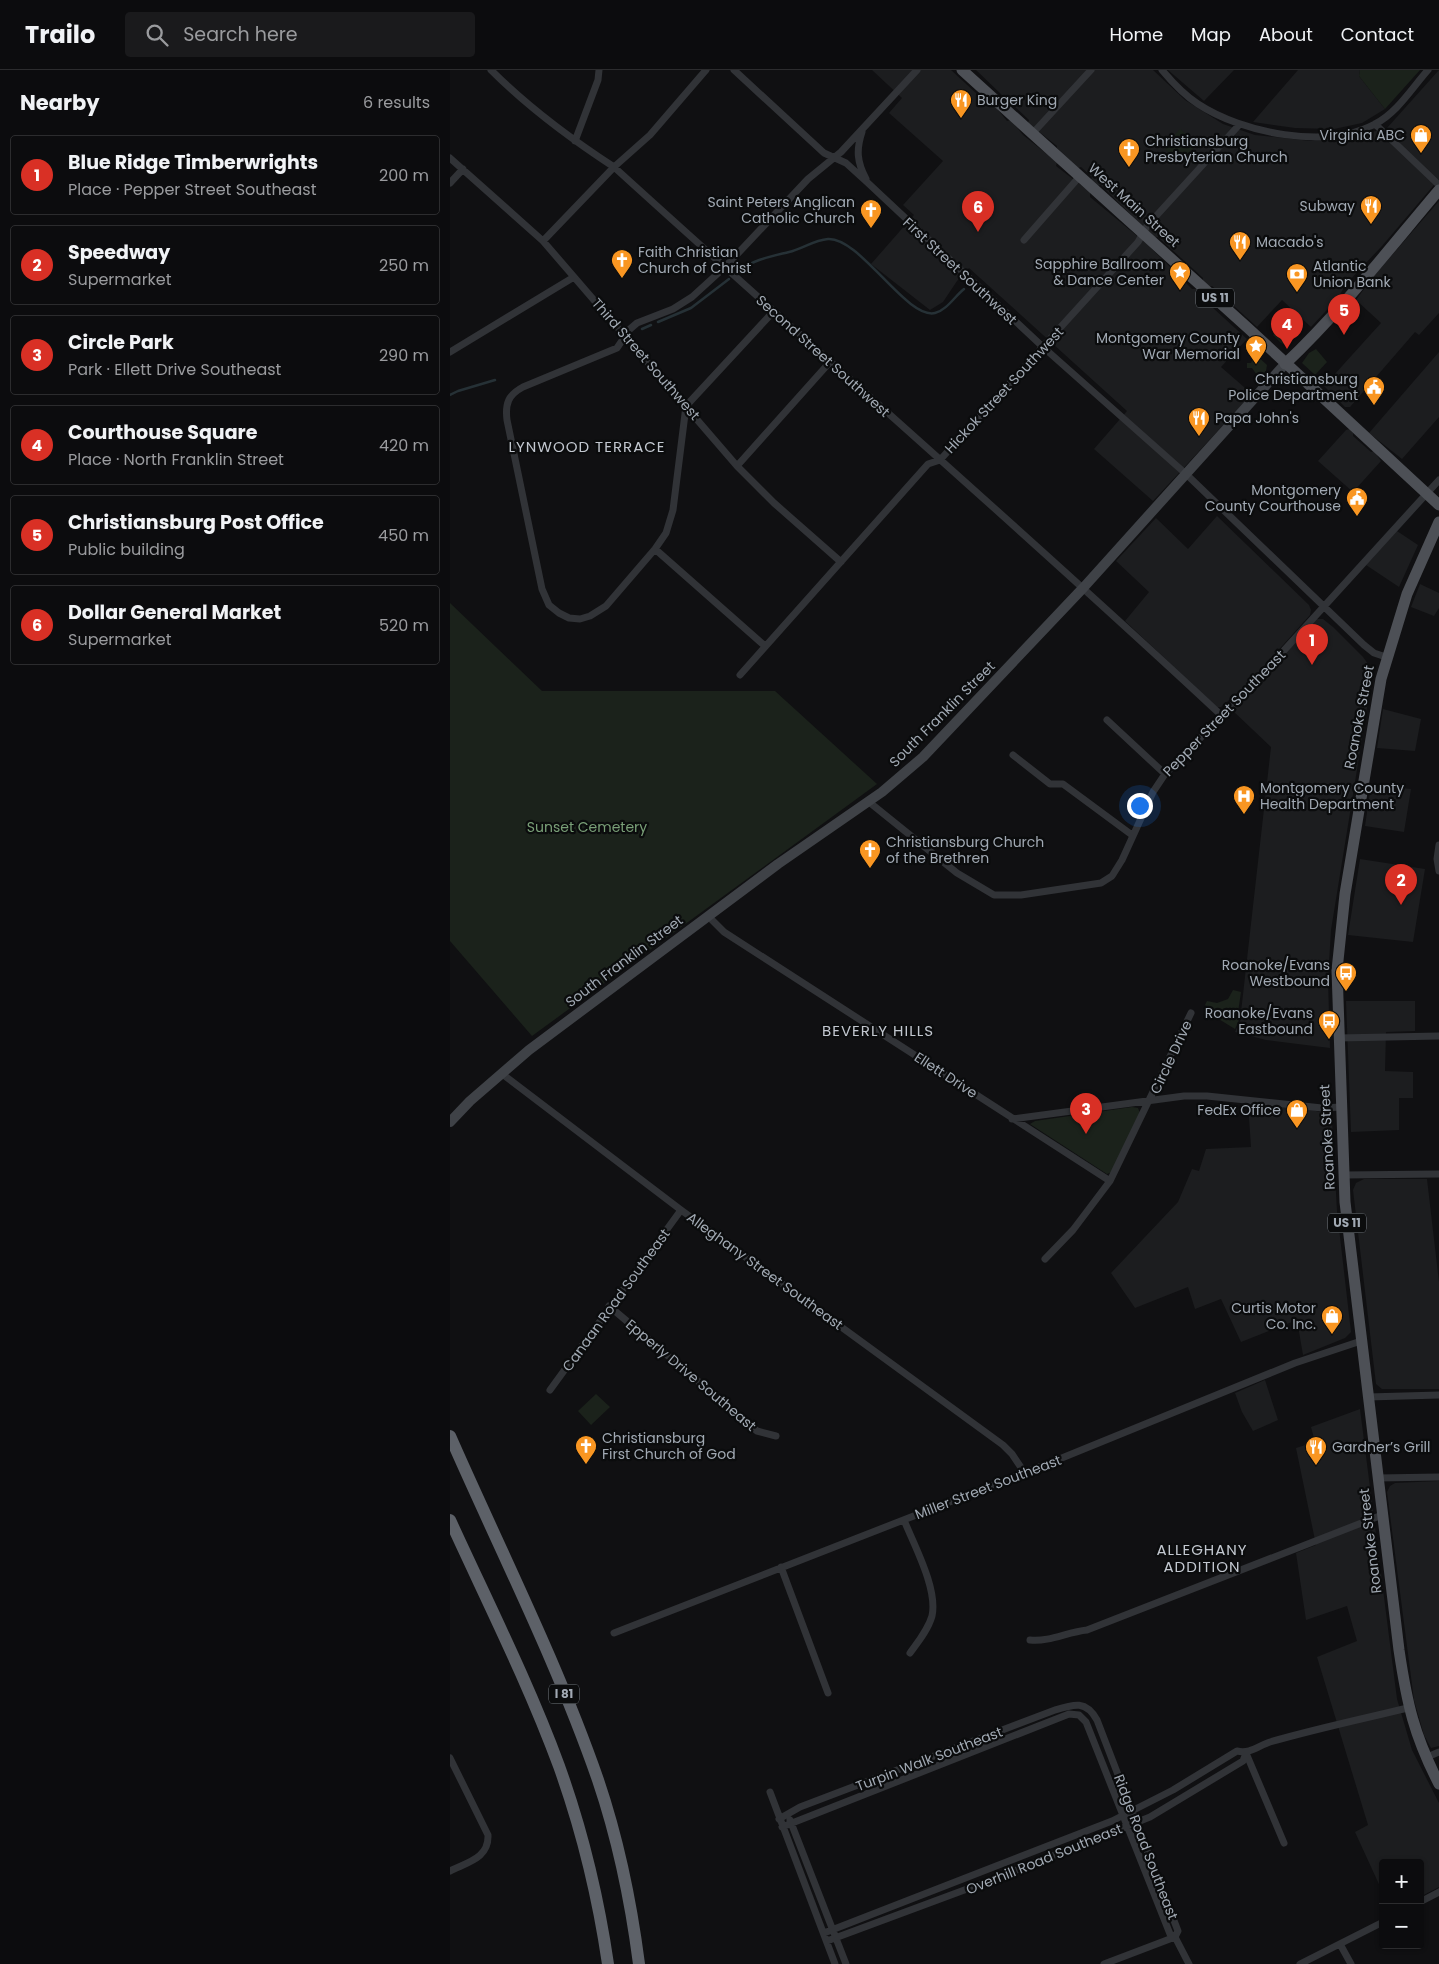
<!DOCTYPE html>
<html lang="en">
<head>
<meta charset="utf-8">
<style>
  :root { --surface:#0c0c0e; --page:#1a1a1c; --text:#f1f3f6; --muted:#9a9b9e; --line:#2c2c2e; --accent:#d93025 }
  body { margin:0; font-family:Poppins,sans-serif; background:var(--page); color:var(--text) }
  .controls { position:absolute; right:15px; bottom:15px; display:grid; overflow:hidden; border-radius:5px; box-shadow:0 1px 4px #0004 }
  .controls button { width:45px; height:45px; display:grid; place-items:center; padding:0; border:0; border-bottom:1px solid var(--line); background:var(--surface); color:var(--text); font:25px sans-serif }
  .you { position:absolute; left:689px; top:735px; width:18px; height:18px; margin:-12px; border:4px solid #fff; border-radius:50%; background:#1a73e8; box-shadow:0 0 0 8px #1a73e833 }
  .badge { display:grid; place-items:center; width:32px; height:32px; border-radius:50%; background:var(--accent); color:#fff; font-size:16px; font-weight:700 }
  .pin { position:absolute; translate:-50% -41px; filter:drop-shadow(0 1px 2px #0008) }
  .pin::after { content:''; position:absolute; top:26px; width:18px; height:15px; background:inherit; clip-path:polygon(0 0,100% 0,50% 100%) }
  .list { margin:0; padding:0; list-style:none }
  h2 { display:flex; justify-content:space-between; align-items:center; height:65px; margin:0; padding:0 20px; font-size:21px }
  h2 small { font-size:16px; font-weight:400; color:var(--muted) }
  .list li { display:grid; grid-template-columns:32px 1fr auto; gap:15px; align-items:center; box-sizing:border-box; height:80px; margin:0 10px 10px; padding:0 10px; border:1px solid var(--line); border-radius:5px }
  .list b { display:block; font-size:19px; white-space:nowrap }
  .list p { margin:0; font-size:16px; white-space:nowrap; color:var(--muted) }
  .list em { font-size:16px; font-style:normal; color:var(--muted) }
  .icon { flex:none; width:28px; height:28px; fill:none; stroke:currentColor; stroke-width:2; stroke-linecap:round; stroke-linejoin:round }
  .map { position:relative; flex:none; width:989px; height:1894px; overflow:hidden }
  header { display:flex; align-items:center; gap:30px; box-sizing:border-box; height:70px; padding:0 25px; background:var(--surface); border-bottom:1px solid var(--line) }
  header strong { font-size:24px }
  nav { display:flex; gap:28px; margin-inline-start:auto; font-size:18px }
  .search { width:350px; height:45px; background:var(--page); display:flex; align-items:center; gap:12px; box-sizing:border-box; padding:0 18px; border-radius:5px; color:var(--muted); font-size:19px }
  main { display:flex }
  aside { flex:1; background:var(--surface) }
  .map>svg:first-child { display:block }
  .built { fill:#1c1d1f }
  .green { fill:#1b221b }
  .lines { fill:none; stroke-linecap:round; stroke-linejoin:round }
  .stream { stroke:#263136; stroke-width:2.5 }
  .minor { stroke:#313337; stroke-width:7 }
  .secondary { stroke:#3f4247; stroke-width:10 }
  .primary { stroke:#4d5056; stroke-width:11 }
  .motorway { stroke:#5d6168; stroke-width:12 }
  .labels { text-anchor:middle; stroke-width:4.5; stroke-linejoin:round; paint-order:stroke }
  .shield { fill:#0b0c0d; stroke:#747a81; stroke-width:1 }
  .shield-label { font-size:12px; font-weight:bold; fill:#a1a9b3 }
  .poi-label { font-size:14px; fill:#a1a9b3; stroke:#0b0c0d; text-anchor:end }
  .street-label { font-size:14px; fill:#a1a9b3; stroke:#0b0c0d }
  .park-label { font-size:14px; fill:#799f77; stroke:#0b0c0d }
  .neighbourhood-label { font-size:15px; letter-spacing:1px; fill:#c2c7cf; stroke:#0b0c0d }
</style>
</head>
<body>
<header>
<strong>Trailo</strong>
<div class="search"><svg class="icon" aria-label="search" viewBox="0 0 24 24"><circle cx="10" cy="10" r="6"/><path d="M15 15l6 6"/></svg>Search here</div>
<nav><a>Home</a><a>Map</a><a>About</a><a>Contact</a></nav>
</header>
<main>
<aside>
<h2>Nearby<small>6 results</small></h2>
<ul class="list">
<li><span class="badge">1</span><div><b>Blue Ridge Timberwrights</b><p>Place · Pepper Street Southeast</p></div><em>200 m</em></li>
<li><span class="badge">2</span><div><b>Speedway</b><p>Supermarket</p></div><em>250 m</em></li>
<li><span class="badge">3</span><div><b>Circle Park</b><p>Park · Ellett Drive Southeast</p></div><em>290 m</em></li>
<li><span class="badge">4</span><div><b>Courthouse Square</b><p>Place · North Franklin Street</p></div><em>420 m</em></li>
<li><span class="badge">5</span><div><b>Christiansburg Post Office</b><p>Public building</p></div><em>450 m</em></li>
<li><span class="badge">6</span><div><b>Dollar General Market</b><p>Supermarket</p></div><em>520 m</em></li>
</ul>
</aside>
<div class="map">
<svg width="989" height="1894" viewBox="0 0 989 1894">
  <rect width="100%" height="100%" fill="#101012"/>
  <!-- built -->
  <path class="built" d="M422 0H501L540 36 544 35 557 51 561 50 573 65 607 92 606 96 640 122V127L698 175 742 219H746L751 223V227L797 269 771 297 802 324 703 431 644 379 677 341 519 198 507 211 493 232 480 240 421 194 464 145 453 135 493 91 439 43 452 28Z
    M526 0H703L735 30 773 54 805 65 861 71 900 68 937 58 989 0V109L932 176 896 214 888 228 861 257 832 230 807 257 762 216 758 217 753 212V208L708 167 704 168 651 115 647 116 641 110 642 107 631 97 628 98 607 78V76L578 53 579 50 562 34 559 35 553 29V26Z
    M718 0H784L754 31Z
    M848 0H910L909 6 935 39 912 53 884 59 845 58 803 52Z
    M989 131V243L969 265 965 262 900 337H895L874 316 931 253 906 230 922 208Z
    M989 282V347L952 389 919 363Z
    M899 359 903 363V366L921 382 924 381 931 391 903 422 868 391 896 360Z
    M767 446 859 535 861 540 860 545 799 613 771 637H767L675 551 699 522 666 491 706 448 738 479Z
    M947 461 968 475 949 517 916 495Z
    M970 514 989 523V538L984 546 961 537Z
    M866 549H873L883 557 913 587 923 601 881 860 878 909 880 978 816 970 785 962 790 951 821 677 782 640Z
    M933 639 971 649 965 681 927 678Z
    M921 715 961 719 954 762 915 756Z
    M910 789 975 799 963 872 898 865Z
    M896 931H965V961L936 962 935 1001 963 1002V1028H949V1060L901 1062Z
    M798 1033 863 1040 878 1045 882 1051 887 1141 901 1262 895 1268 853 1285 847 1250 791 1272 771 1229 745 1239 738 1217 685 1238 661 1203 728 1132 742 1099 749 1101 756 1079 801 1077Z
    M914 1109H977L989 1212V1319H932L926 1314 903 1120 906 1113Z
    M815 1310 828 1350 803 1361 792 1342 785 1323Z
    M910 1339 947 1629 962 1680 989 1733V1817L970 1827V1793H933V1823L905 1762 918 1755 867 1587 907 1571 897 1536 856 1550 846 1483 866 1475 846 1378 865 1372 861 1357Z
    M989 1411V1676L981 1678 974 1665 964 1630 937 1422 940 1416 945 1413Z"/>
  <!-- green -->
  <path class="green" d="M910 0H970L935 39 909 6Z
    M730 59 747 74 730 93 713 77Z
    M834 253 839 254 849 263 837 275 831 273 823 265Z
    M866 279 877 292 865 305 852 293 859 283Z
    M805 284 817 295 816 301 809 308 802 298H797V293H801Z
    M0 533 92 621H325L427 714 82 966 0 871Z
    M783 920 791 922 787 949 789 950 785 959 767 948 755 935 757 931 767 933 778 929Z
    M682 1037 688 1038 690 1043 662 1102 657 1104 580 1054 585 1051Z
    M146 1324 160 1337 141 1355 128 1341Z"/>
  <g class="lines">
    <!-- stream -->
    <path class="stream" d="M290 201C301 190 323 186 339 182 352 179 364 170 378 169 410 167 457 250 485 243 497 240 505 226 514 219
      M208 252 241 238 279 209
      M192 259 201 255
      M0 325 8 321 45 310"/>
    <!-- minor -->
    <path class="minor" d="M41 0C78 37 121 69 164 97 366 281 572 459 771 645
      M284 0 374 83 396 93 418 113 593 277 736 404 914 575 924 583 936 587
      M712 0C722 12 734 25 748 34 792 63 876 80 925 54 947 43 962 18 978 0
      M925 54 989 115
      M412 62C406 80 407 92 416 109
      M582 64 641 0
      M125 71 148 10 149 0
      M0 88 93 171 287 396 324 433 391 492
      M0 113 13 99
      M574 170 630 106
      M93 171 164 97 200 65 256 0
      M323 242 236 336 223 440 216 463 205 479 156 536 140 546 130 549 119 548 109 543 99 535 92 519 57 350C55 334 58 325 73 317L167 278 180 259 187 253 223 239 242 227 276 196 358 109 391 82 467 0
      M0 282 124 207
      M287 396 380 292
      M205 479 315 576
      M290 605 478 394 490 390 688 172 697 156 789 55
      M657 650 715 704
      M563 685 600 714H613L682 765
      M419 732 507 803 544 825H571L651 813 662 806 672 790 703 722 715 704 807 610 989 410
      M989 775 987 789 989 801
      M258 846 274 862 660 1111
      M888 968 989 966
      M51 1003 231 1140 553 1375 562 1384 574 1402
      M562 1049 734 1026H757L872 1038 891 1037
      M894 1105 989 1104
      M595 1189 623 1160 660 1111 741 943
      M159 1236 307 1361 326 1366
      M100 1320 231 1140
      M918 1327 989 1325
      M928 1408 989 1407
      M454 1450C464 1475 488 1519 482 1546 478 1560 468 1572 460 1583
      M331 1497 378 1623
      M164 1563 602 1392 845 1293 911 1271
      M580 1570C600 1572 617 1562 637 1560L932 1445
      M796 1683 834 1773
      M0 1688 38 1765C39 1788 18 1792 0 1801
      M975 1688 989 1682
      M320 1722 385 1894
      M329 1749 350 1737 605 1640C624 1634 636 1630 647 1650L728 1861 725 1867
      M340 1750 396 1894
      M332 1757 619 1644 629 1645 636 1652 720 1864 725 1867 739 1894
      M970 1832 989 1822
      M374 1863 662 1751 723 1720 787 1681C800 1684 808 1676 820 1672 865 1659 912 1649 958 1638
      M377 1871 544 1809 700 1747 793 1691 796 1683
      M890 1874 901 1894
      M654 1894 725 1867
      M850 1894 933 1852"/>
    <!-- secondary -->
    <path class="secondary" d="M0 1052 20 1031 79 980 328 794 432 722 473 687 634 517 835 294"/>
    <!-- primary -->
    <path class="primary" d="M512 0 799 259 989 435
      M835 294C891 241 939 179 989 120
      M989 452 957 524 931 609 895 824 887 900 895 1132 949 1580C957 1634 964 1665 989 1714"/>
    <!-- motorway -->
    <path class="motorway" d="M0 1366C50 1480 107 1592 148 1710 168 1769 181 1832 189 1894
      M0 1450C37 1531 78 1612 109 1696 132 1760 148 1826 158 1894"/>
  </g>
  <!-- icons -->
  <defs>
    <g id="restaurant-pin" transform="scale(1.125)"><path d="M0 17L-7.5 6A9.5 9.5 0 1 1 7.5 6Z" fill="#f99622" stroke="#0b0c0d"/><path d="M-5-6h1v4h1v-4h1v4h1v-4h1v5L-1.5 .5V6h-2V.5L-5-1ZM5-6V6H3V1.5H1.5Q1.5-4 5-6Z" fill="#fff"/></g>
    <g id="shop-pin" transform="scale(1.125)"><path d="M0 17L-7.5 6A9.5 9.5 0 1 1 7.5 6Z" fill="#f99622" stroke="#0b0c0d"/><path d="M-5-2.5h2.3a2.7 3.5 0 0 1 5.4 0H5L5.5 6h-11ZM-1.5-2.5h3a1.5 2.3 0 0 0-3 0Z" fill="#fff"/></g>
    <g id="church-pin" transform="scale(1.125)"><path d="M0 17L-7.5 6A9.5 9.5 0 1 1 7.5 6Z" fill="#f99622" stroke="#0b0c0d"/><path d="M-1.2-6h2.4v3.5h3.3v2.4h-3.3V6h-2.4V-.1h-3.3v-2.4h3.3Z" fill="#fff"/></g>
    <g id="sight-pin" transform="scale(1.125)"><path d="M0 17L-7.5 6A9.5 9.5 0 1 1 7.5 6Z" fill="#f99622" stroke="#0b0c0d"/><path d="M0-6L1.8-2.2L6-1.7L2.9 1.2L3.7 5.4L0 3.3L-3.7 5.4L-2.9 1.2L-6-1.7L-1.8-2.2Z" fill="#fff"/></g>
    <g id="bank-pin" transform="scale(1.125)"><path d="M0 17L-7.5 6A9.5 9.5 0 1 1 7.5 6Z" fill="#f99622" stroke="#0b0c0d"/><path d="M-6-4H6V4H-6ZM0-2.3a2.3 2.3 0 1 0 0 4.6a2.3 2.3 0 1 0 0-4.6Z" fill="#fff"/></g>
    <g id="civic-pin" transform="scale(1.125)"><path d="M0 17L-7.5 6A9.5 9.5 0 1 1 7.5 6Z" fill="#f99622" stroke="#0b0c0d"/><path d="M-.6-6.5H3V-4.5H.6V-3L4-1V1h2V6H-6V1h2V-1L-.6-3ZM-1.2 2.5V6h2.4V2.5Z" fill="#fff"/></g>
    <g id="hospital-pin" transform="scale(1.125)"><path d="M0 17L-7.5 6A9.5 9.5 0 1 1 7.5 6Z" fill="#f99622" stroke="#0b0c0d"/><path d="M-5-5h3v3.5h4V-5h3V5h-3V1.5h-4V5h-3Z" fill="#fff"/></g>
    <g id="bus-pin" transform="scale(1.125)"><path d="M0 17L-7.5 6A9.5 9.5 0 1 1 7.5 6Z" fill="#f99622" stroke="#0b0c0d"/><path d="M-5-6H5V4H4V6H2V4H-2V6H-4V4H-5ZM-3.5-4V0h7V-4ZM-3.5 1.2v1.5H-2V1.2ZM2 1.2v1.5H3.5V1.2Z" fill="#fff"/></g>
  </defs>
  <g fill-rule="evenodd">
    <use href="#restaurant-pin" x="511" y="30"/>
    <use href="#shop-pin" x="971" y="65"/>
    <use href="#church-pin" x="679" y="79"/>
    <use href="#restaurant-pin" x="921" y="136"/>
    <use href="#church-pin" x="421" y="140"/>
    <use href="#restaurant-pin" x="790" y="172"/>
    <use href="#church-pin" x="172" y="190"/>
    <use href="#sight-pin" x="730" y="202"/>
    <use href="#bank-pin" x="847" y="204"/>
    <use href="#sight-pin" x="806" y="276"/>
    <use href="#civic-pin" x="924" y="317"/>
    <use href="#restaurant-pin" x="749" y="348"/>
    <use href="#civic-pin" x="907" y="428"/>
    <use href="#hospital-pin" x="794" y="726"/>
    <use href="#church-pin" x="420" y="780"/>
    <use href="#bus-pin" x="896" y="903"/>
    <use href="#bus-pin" x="879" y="951"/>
    <use href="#shop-pin" x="847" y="1040"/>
    <use href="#shop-pin" x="882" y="1246"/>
    <use href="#church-pin" x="136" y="1376"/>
    <use href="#restaurant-pin" x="866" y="1377"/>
  </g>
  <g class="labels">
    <!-- shield labels -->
    <g class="shield">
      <rect x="746" y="218.5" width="38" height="19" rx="4"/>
      <rect x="878" y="1143.5" width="38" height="19" rx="4"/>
      <rect x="99" y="1614.5" width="30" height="19" rx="4"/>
    </g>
    <g class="shield-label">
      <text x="765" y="232">US 11</text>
      <text x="897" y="1157">US 11</text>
      <text x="114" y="1628">I 81</text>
    </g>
    <!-- poi labels -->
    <g class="poi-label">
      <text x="527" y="35" text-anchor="start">Burger King</text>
      <text x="955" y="70">Virginia ABC</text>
      <text x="695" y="76" text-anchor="start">Christiansburg<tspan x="695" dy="16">Presbyterian Church</tspan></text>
      <text x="405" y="137">Saint Peters Anglican<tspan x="405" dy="16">Catholic Church</tspan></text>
      <text x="905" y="141">Subway</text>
      <text x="806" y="177" text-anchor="start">Macado's</text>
      <text x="188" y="187" text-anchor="start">Faith Christian<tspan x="188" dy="16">Church of Christ</tspan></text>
      <text x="714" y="199">Sapphire Ballroom<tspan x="714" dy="16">&amp; Dance Center</tspan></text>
      <text x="863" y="201" text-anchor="start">Atlantic<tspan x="863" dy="16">Union Bank</tspan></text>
      <text x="790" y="273">Montgomery County<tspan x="790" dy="16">War Memorial</tspan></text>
      <text x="908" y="314">Christiansburg<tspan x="908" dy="16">Police Department</tspan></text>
      <text x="765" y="353" text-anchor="start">Papa John's</text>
      <text x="891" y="425">Montgomery<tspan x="891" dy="16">County Courthouse</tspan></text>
      <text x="810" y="723" text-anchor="start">Montgomery County<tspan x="810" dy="16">Health Department</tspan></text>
      <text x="436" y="777" text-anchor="start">Christiansburg Church<tspan x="436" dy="16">of the Brethren</tspan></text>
      <text x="880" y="900">Roanoke/Evans<tspan x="880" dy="16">Westbound</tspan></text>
      <text x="863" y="948">Roanoke/Evans<tspan x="863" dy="16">Eastbound</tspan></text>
      <text x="831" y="1045">FedEx Office</text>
      <text x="866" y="1243">Curtis Motor<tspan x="866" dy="16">Co. Inc.</tspan></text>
      <text x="152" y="1373" text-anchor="start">Christiansburg<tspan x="152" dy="16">First Church of God</tspan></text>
      <text x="882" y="1382" text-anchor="start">Gardner’s Grill</text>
    </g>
    <!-- street labels -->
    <g class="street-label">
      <text transform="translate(684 135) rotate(42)" y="5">West Main Street</text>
      <text transform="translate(510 201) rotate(43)" y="5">First Street Southwest</text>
      <text transform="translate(373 286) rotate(42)" y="5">Second Street Southwest</text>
      <text transform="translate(196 289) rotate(49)" y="5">Third Street Southwest</text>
      <text transform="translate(554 320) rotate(-47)" y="5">Hickok Street Southwest</text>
      <text transform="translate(774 643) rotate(-46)" y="5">Pepper Street Southeast</text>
      <text transform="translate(492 644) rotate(-45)" y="5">South Franklin Street</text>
      <text transform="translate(909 647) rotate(-79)" y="5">Roanoke Street</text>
      <text transform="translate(174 891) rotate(-37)" y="5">South Franklin Street</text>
      <text transform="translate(721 987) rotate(-65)" y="5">Circle Drive</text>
      <text transform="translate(496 1005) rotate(33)" y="5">Ellett Drive</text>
      <text transform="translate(877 1067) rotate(-93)" y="5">Roanoke Street</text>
      <text transform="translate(315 1201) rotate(36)" y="5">Alleghany Street Southeast</text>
      <text transform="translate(166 1230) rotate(-54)" y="5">Canaan Road Southeast</text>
      <text transform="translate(241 1305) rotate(40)" y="5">Epperly Drive Southeast</text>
      <text transform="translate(538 1417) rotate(-21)" y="5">Miller Street Southeast</text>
      <text transform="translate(920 1471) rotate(-97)" y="5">Roanoke Street</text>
      <text transform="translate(479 1689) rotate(-21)" y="5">Turpin Walk Southeast</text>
      <text transform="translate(696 1777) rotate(69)" y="5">Ridge Road Southeast</text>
      <text transform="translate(594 1789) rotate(-22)" y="5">Overhill Road Southeast</text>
    </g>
    <!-- park labels -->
    <g class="park-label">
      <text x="137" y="762">Sunset Cemetery</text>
    </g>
    <!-- neighbourhood labels -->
    <g class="neighbourhood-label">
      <text x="137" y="382">LYNWOOD TERRACE</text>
      <text x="428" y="966">BEVERLY HILLS</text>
      <text x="752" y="1485">ALLEGHANY<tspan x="752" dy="17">ADDITION</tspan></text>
    </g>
  </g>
</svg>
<div class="controls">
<button>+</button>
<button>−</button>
</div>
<div class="you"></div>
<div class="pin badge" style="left:862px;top:595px">1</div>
<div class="pin badge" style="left:951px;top:835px">2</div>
<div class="pin badge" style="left:636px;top:1064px">3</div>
<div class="pin badge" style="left:837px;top:279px">4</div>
<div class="pin badge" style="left:894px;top:265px">5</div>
<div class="pin badge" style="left:528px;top:162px">6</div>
</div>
</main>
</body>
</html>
